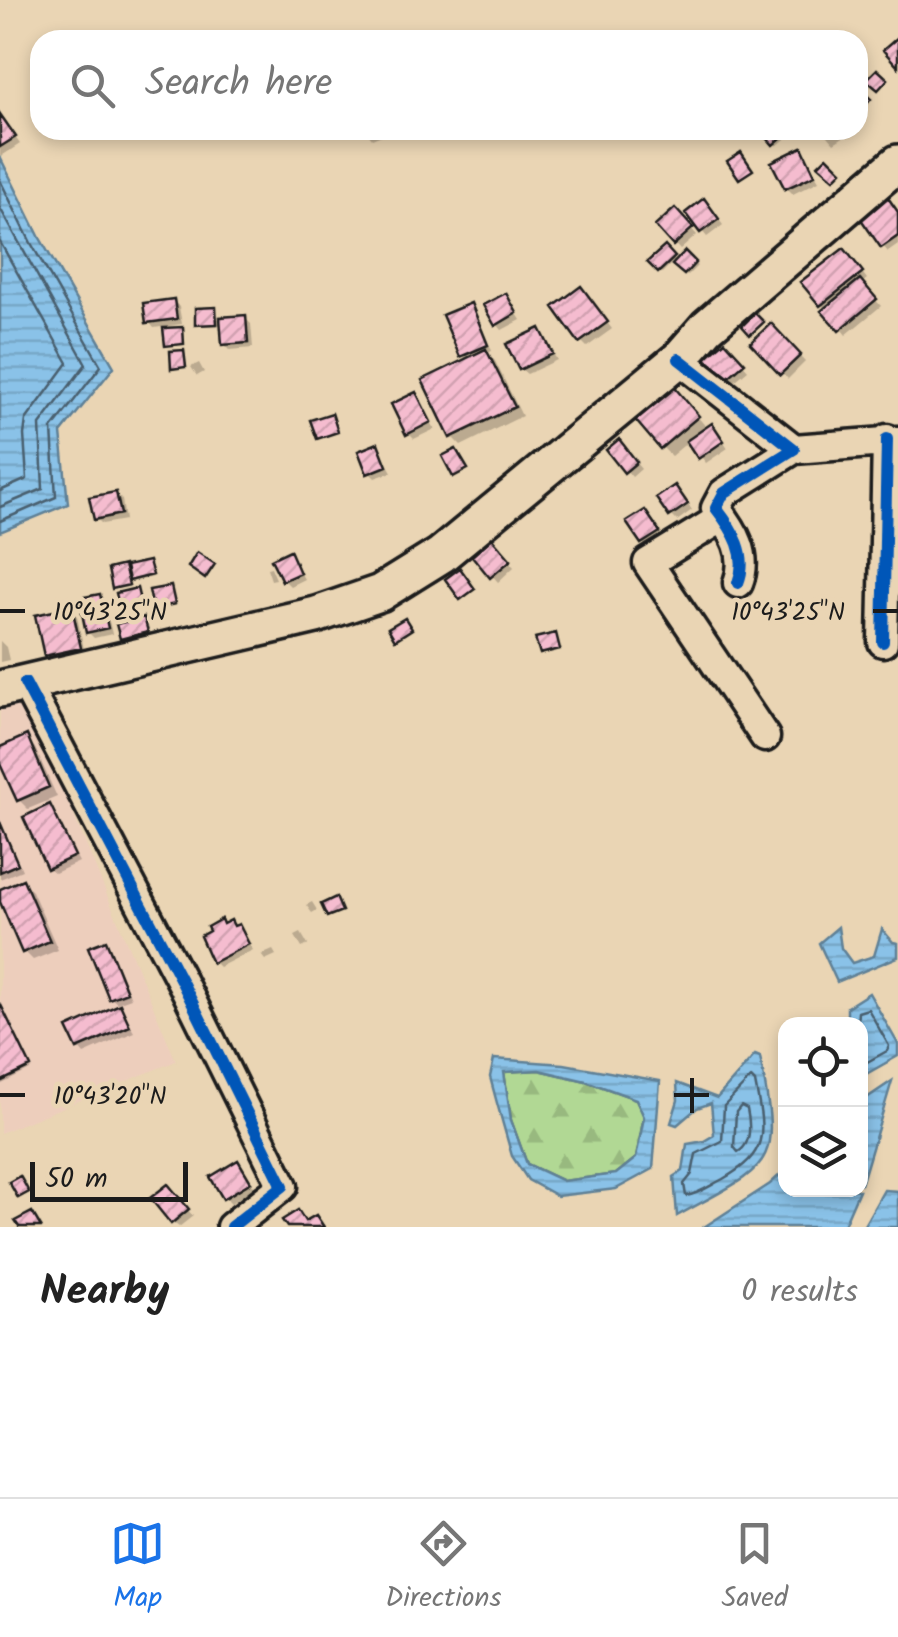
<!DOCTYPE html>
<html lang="en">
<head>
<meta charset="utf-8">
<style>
  :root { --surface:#fff; --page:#f6f6f6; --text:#222; --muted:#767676; --line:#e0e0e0; --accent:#1a73e8 }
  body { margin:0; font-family:Kalam,sans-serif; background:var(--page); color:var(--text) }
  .controls { position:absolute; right:30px; bottom:30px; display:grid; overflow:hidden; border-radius:20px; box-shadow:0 5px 15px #0003 }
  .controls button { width:90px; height:90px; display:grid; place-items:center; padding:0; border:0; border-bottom:2px solid var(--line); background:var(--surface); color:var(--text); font:50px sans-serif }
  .scale { position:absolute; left:30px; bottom:25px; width:158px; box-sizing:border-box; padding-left:10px; border:5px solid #1c1c1c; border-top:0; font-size:28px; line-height:35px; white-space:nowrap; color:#1c1c1c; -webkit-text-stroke:8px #ead5b4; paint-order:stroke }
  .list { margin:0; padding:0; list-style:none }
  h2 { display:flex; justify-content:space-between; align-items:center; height:130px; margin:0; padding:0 40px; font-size:42px }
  h2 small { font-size:32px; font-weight:400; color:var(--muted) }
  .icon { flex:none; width:55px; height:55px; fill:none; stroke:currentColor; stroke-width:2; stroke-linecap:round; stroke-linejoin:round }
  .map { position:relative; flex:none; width:898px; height:1227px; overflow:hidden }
  .search { position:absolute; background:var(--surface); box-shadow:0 5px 15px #0003; left:30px; right:30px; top:30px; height:110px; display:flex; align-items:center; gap:25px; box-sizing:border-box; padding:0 35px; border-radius:30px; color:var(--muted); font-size:38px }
  .sheet { height:270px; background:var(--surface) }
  nav { display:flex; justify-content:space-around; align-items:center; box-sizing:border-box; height:140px; border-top:2px solid var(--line); background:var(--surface); font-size:28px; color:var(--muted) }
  nav a { display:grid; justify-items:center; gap:5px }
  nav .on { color:var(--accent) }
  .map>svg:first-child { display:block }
  .built { fill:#edcebc }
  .forest { fill:url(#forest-firs); stroke:#667a58; stroke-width:2.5 }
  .water { fill:url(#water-rules); stroke:#5e8096; stroke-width:2.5; fill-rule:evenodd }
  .shadow { fill:#0003 }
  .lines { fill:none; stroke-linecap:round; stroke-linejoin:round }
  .shore { stroke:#485e6e; stroke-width:2.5 }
  .building { fill:url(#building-hatch); stroke:#1c1c1c; stroke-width:2.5 }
  .minor-casing { stroke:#1c1c1c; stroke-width:35 }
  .major-casing { stroke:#1c1c1c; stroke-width:42 }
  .minor { stroke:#ead5b4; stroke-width:28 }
  .major { stroke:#ead5b4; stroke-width:35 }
  .cycleway-casing { stroke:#ead5b4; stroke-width:19 }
  .cycleway { stroke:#0057b8; stroke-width:12 }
  .ticks { fill:none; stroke:#1c1c1c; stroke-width:4 }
  .ticks-label { font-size:25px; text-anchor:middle; fill:#1c1c1c; stroke:#ead5b4; stroke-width:9; stroke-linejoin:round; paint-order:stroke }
</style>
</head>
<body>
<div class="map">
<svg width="898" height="1227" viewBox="0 0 898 1227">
  <defs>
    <pattern id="forest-firs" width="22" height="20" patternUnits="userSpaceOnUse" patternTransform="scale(2.5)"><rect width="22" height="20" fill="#b1d894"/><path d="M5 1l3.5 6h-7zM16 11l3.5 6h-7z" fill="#98b97f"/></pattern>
    <pattern id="water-rules" width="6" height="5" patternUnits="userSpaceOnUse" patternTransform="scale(2.5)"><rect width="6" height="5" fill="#8ac2e8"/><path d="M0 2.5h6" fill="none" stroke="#76a6c6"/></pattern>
    <pattern id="building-hatch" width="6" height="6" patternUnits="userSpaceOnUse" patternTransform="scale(2.5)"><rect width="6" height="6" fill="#f5bccf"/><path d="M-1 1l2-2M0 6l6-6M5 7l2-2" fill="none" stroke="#d1a1b1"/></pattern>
  </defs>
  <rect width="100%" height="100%" fill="#ead5b4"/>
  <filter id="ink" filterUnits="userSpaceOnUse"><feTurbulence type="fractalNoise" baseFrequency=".01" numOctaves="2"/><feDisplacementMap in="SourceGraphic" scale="20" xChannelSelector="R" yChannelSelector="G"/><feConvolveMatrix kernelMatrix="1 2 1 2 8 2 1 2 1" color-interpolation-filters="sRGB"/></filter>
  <g filter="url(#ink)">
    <!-- built -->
    <path class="built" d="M20 686 176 1061 0 1133V694Z"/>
    <!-- forest -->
    <path class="forest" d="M539 1070 586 1081 636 1099 644 1116 636 1158 616 1174 563 1181 527 1164 511 1120 504 1072Z"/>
    <!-- water -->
    <path class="water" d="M0 157 40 238 114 367 61 433 68 504 0 532Z
      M838 927 841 948 852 963 874 956 882 929 893 942 898 943V957L837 982 819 943Z
      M869 993 898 1044V1056L861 1077 860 1024H847V1007Z
      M755 1055 760 1057C782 1170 773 1163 677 1216L674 1177 683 1171 687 1144 704 1141 714 1135 711 1103 697 1108 677 1125 671 1123 678 1100 677 1083 717 1098Z
      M494 1059 564 1064 660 1081 653 1169 616 1189 557 1196 528 1180 512 1156 497 1103 490 1077ZM539 1070 586 1081 636 1099 644 1117 636 1158 616 1174 563 1181 527 1164 511 1120 504 1072Z
      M892 1081 861 1185V1102Z
      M785 1170 786 1190H859L843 1227H704L770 1184Z
      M884 1190 898 1191V1227H863Z"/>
    <!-- shadow -->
    <path class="shadow" d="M0 117 20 144 0 157Z
      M365 130H394L372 139Z
      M781 130 790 135 777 146 771 139Z
      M823 130H841L845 136 834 143Z
      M801 150 819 181 793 194 787 188Z
      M709 207 723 225 707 237 702 231Z
      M675 211 697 235 680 250 658 226Z
      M898 213V245L888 252 883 246Z
      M665 250 677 263 685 254 697 266 687 276 673 262 662 273 651 262Z
      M850 257 867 279 861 284 881 306 846 335 822 305Z
      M586 295 612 329 587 347 581 341Z
      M506 296 521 320 502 330 497 324Z
      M174 301 179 307 182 324 154 328 149 322Z
      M470 306 476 312 492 351 487 353 495 361 522 416 461 446 452 437 468 361 462 355Z
      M215 310 218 319 245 318 251 324 253 348 230 350 224 344 223 325 198 324Z
      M771 327 805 362 788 379 754 343Z
      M540 331 557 360 527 374 521 369Z
      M725 344 748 370 724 390Z
      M199 363 204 372 197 376 191 367Z
      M416 395 435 429 414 439 408 433Z
      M679 395 708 429 718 432 728 448 706 463 689 441 671 456 662 447Z
      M378 446 392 472 375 478 369 472Z
      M624 449 641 469 632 477 609 450Z
      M116 494 122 500 125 520 102 524 96 518Z
      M680 494 692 510 677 521 671 515Z
      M650 519 664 538 648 549 643 543Z
      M492 542 514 567 498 582 475 556Z
      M289 553 304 579 290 586 284 580Z
      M148 564 153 577 128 583 129 587 115 588 111 571Z
      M271 567 276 579 271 580 267 568Z
      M99 597 105 603 112 634 94 638 88 632Z
      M71 610 77 616 85 654 52 660 46 654Z
      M0 641 6 647 9 660 0 662Z
      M26 738 35 748 57 797 28 809 19 800 0 758V750Z
      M50 807 79 862 55 873 49 868Z
      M0 819 22 870 0 879Z
      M23 882 32 891 58 950 33 960 24 951 0 895V891Z
      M312 902 317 910 312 913 306 905Z
      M224 926 238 927 253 950 219 967 214 962Z
      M301 933 308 945 302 948 295 936Z
      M105 943 111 949 131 998 117 1003 111 998Z
      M273 950 276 955 265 960 261 955Z
      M0 1005 32 1069 0 1085Z
      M119 1007 134 1032 84 1054 79 1048Z
      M243 1169 255 1188 231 1203 225 1197Z
      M173 1193 193 1216 179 1227 172 1222Z"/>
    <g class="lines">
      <!-- shore -->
      <path class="shore" d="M0 180 31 243 101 366 52 429 56 497 0 521
        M0 208 86 364 40 425 43 489 0 507
        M0 242 68 363 26 420 24 435 27 479 0 491
        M857 1024 858 1012 868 1009 889 1046 887 1051 860 1066
        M751 1078 755 1082C764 1131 771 1152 723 1179 711 1185 699 1194 686 1196L684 1184 692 1174 696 1154 722 1141 724 1106Z
        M741 1106 747 1109C750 1123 752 1144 738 1152L734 1147 736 1112Z"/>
    </g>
    <!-- building -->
    <path class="building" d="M898 37V67L883 50Z
      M877 69 888 79 878 90 866 80Z
      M858 87 871 99 859 113 858 112Z
      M0 114 16 137 0 147Z
      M777 130 789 131 773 145 767 138Z
      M802 147 815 175 785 189 771 162Z
      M741 152 753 170 739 179 727 161Z
      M827 156 842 171 834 179 818 165Z
      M884 192 898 212V236L881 248 856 212Z
      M704 198 719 219 700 233 685 213Z
      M675 208 693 228 673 246 655 226Z
      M665 246 675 257 658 273 647 262Z
      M844 248 863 272 820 306 800 282Z
      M685 251 696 262 684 275 672 265Z
      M860 279 877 299 839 331 821 311Z
      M581 286 608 322 579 343 553 307Z
      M506 293 517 313 495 326 483 305Z
      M174 299 177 319 146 323 143 303Z
      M471 303 488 345 460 357 442 315Z
      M216 307 217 324 195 325V308Z
      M755 313 764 322 750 335 742 326Z
      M246 315 248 343 222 345 220 317Z
      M771 323 801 355 780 375 750 343Z
      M183 327 184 344 165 346 163 328Z
      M540 328 553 354 519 370 506 344Z
      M725 341 745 363 717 387 698 364Z
      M486 349 515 407 450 438 422 380Z
      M184 350 186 367 171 369 170 351Z
      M670 382 699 416 660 449 631 415Z
      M416 392 431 422 406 435 391 404Z
      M332 413 338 432 317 439 310 420Z
      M712 423 724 441 698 459 686 441Z
      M619 439 637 462 624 473 606 450Z
      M378 443 387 466 367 474 358 451Z
      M456 449 468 469 453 477 442 456Z
      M675 485 688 504 669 517 656 498Z
      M116 492 121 514 94 520 89 497Z
      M645 510 660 532 641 544 626 522Z
      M492 538 511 560 490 578 472 556Z
      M290 550 300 573 282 581 271 559Z
      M197 552 215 564 205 579 188 567Z
      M149 561 153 575 129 581 126 566Z
      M124 565 129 585 112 589 108 569Z
      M460 568 475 589 460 600 445 579Z
      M171 586 175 604 153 609 149 590Z
      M137 588 141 605 120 610 116 593Z
      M100 594 108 628 86 633 79 598Z
      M72 607 81 648 44 656 35 615Z
      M144 617 148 632 120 639 116 624Z
      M405 618 412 629 395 640 388 628Z
      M556 633 560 649 540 654 535 638Z
      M27 735 49 787 17 801 0 764V747Z
      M50 804 75 856 47 869 23 817Z
      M0 822 18 864 0 872Z
      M23 879 50 941 22 953 0 902V889Z
      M336 897 342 911 327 917 321 904Z
      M221 919 223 924 231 920 234 926 239 924 249 944 212 963 200 936 209 931 207 927Z
      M106 940 127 992 109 999 88 947Z
      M0 1003 31 1067 0 1082Z
      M120 1004 130 1026 77 1049 67 1028Z
      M238 1160 251 1182 223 1199 210 1177Z
      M20 1176 29 1192 18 1198 9 1182Z
      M168 1184 189 1209 171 1224 150 1198Z
      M298 1210 305 1221 316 1215 324 1227H287L282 1220Z
      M32 1212 41 1227H19L15 1221Z"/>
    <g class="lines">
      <!-- minor casing -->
      <g class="minor-casing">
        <path id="minor" d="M679 359 794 449 724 493 716 508C734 531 749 555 738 583
          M794 449 898 441
          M723 517 648 563 765 737
          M883 642 887 439
          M25 683 182 982 283 1186 231 1227"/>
      </g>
      <!-- major casing -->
      <g class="major-casing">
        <path id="major" d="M0 689 316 615 380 593 441 555 679 359 707 327 898 163"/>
      </g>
      <!-- minor -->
      <use href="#minor" class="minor"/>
      <!-- major -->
      <use href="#major" class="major"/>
      <!-- cycleway casing -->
      <g class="cycleway-casing">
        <path id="cycleway" d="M679 359 794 449 724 493 716 508C734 531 749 555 738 583
          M883 642 887 439
          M25 683 182 982 283 1186 231 1227"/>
      </g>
      <!-- cycleway -->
      <use href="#cycleway" class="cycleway"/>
    </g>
  </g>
  <!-- ticks -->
  <path class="ticks" d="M0 611H25M873 611H898M692 1078V1113M0 1095H25M674 1095H709"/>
  <g class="ticks-label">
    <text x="110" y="620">10°43'25"N</text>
    <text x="788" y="620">10°43'25"N</text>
    <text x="110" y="1104">10°43'20"N</text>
  </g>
</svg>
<div class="controls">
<button><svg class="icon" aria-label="locate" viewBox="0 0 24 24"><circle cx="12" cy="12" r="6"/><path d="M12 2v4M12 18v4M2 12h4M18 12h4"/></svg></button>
<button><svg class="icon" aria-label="layers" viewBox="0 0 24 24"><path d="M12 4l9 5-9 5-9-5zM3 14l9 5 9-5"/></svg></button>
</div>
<div class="scale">50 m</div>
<div class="search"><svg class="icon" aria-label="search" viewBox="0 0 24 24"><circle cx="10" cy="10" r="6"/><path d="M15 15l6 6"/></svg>Search here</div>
</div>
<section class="sheet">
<h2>Nearby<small>0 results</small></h2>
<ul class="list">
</ul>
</section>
<nav>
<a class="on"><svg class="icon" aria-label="map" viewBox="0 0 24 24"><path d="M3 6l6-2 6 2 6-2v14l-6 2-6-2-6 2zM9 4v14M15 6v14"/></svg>Map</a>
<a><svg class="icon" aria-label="directions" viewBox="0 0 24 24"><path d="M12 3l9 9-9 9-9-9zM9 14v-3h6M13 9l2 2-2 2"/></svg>Directions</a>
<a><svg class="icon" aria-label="saved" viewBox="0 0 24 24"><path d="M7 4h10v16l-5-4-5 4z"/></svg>Saved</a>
</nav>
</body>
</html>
